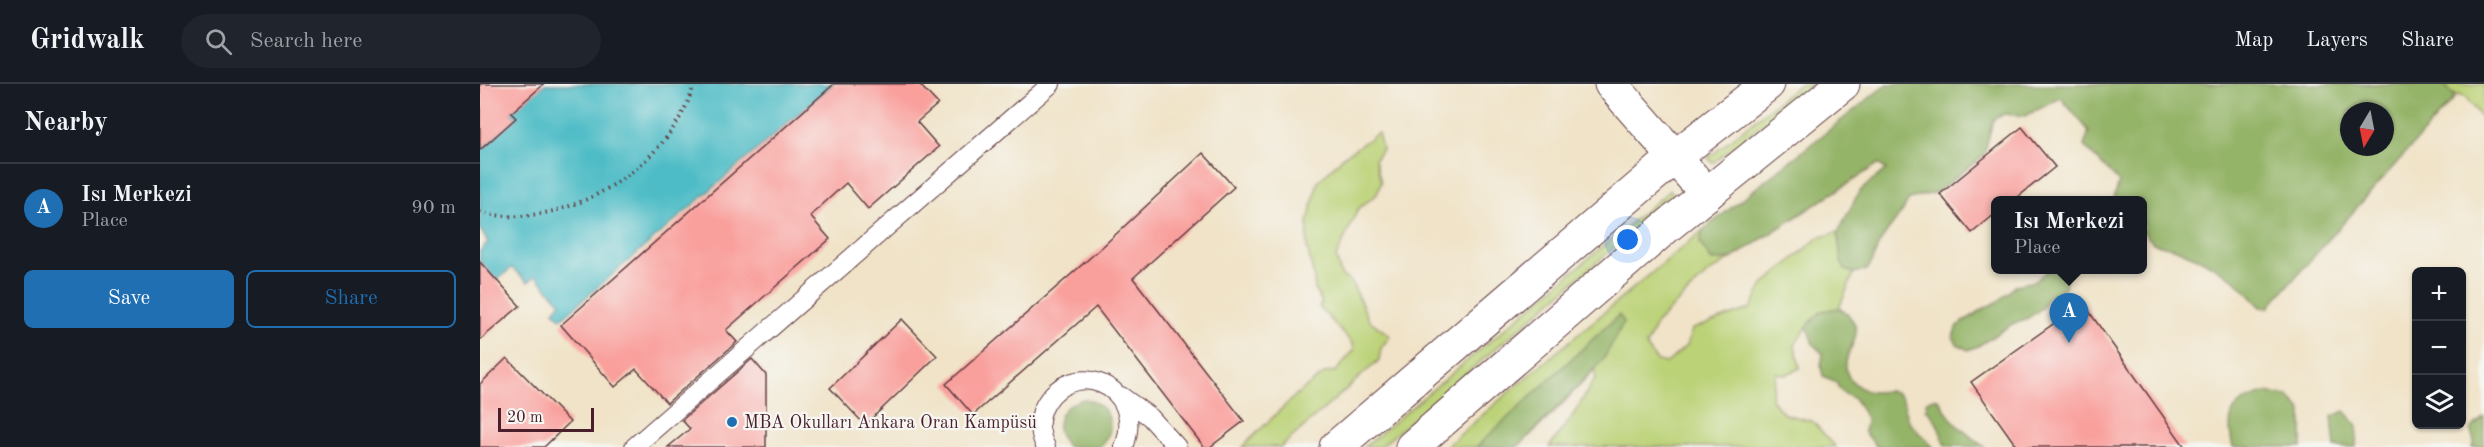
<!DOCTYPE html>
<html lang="en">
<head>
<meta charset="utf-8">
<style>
  :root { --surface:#171b24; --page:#20242c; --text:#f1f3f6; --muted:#9ea1a6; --line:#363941; --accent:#1f6fb2 }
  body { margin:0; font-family:"Old Standard TT",serif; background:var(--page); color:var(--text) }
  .controls { position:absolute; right:18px; bottom:18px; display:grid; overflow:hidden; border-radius:9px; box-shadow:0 2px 4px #0004 }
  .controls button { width:54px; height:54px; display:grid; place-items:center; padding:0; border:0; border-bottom:2px solid var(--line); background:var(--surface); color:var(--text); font:30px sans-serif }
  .compass { position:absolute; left:1860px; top:18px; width:54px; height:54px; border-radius:50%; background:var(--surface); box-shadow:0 2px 4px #0004; rotate:190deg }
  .scale { position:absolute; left:18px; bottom:15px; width:96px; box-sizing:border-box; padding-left:6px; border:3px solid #4a1f2b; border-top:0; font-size:16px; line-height:21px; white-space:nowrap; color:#4a1f2b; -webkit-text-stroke:4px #f6f6f2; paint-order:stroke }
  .you { position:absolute; left:1148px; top:156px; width:21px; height:21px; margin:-15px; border:4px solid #fff; border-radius:50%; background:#1a73e8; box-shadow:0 0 0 9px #1a73e833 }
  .badge { display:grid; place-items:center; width:39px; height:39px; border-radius:50%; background:var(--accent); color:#fff; font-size:20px; font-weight:700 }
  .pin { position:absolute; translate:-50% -50px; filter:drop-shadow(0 2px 3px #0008) }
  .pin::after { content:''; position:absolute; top:32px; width:21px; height:18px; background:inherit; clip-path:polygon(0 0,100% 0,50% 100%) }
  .popup { position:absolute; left:1511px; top:112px; width:156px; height:78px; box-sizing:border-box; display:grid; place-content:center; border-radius:9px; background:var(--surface); filter:drop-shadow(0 2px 4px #0005); font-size:20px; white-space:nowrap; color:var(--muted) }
  .popup b { font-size:22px; color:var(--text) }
  .popup::after { content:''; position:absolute; left:50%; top:100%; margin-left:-12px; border:12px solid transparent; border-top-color:var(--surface) }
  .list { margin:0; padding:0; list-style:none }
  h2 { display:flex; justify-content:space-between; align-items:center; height:78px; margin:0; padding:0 24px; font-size:26px }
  h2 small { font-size:20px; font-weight:400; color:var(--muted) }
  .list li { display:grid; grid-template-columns:39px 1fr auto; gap:18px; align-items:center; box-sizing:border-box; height:90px; padding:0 24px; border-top:2px solid var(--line) }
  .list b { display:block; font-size:22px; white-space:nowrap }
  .list p { margin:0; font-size:20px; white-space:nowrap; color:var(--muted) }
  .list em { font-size:20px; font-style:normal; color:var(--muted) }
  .actions { display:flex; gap:12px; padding:18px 24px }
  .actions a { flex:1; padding:14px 0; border:2px solid var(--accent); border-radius:9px; text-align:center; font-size:21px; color:var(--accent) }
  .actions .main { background:var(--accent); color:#fff }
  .icon { flex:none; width:33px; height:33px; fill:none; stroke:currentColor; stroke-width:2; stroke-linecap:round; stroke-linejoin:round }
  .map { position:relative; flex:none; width:2004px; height:363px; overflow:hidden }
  header { display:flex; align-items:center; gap:36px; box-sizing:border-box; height:84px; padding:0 30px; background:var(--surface); border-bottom:2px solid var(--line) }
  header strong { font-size:28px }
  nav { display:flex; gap:33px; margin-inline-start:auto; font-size:21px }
  .search { width:420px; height:54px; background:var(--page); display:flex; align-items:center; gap:15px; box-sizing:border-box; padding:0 21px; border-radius:33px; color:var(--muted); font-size:22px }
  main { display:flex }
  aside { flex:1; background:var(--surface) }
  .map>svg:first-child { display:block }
  .green { fill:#bbd277; stroke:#827851; stroke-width:1.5 }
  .forest { fill:#94b468; stroke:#6f6a4a; stroke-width:1.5; fill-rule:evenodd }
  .water { fill:#4ebcc6; stroke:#4c6e78; stroke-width:1.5 }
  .building { fill:#f9a09d }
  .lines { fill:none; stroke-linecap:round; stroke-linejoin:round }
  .service-casing { stroke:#633c42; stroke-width:20 }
  .minor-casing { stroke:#633c42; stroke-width:35 }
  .tertiary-casing { stroke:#633c42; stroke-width:35 }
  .path { stroke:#633c42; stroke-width:4; stroke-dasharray:1.5 4.5; stroke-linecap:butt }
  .service { stroke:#fff; stroke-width:18 }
  .minor { stroke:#fff; stroke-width:33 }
  .tertiary { stroke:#fff; stroke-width:33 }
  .poi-dot { fill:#1f6fb2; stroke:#f6f6f2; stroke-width:2 }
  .labels { text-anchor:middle; stroke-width:4.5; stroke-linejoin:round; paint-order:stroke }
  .poi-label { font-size:18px; fill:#4a1f2b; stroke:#f6f6f2; text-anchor:start }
</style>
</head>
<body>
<header>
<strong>Gridwalk</strong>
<div class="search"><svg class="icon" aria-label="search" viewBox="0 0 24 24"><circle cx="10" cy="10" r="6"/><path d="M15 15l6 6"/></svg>Search here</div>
<nav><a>Map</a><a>Layers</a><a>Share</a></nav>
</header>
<main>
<aside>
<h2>Nearby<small></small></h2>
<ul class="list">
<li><span class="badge">A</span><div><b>Isı Merkezi</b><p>Place</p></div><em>90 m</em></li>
</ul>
<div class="actions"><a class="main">Save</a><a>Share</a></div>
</aside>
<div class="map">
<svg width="2004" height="363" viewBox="0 0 2004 363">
  <rect width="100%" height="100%" fill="#f6f6f2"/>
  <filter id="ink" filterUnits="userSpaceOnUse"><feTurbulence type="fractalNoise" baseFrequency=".0167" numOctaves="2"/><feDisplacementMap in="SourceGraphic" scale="12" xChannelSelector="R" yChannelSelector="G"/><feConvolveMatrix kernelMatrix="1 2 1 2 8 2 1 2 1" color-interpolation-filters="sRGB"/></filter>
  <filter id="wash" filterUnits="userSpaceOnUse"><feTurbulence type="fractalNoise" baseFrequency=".008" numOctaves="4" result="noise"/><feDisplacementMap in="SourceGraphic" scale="24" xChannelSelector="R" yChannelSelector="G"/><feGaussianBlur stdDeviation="1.35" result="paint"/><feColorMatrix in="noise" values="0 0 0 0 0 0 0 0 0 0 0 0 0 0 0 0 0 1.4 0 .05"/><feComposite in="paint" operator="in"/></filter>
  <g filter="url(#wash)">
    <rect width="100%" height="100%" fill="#f0e3c7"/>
    <!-- green -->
    <path class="green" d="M1320 0H1333L1233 79 1228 74Z
      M1929 0H2004V37L1985 13Z
      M898 49 902 65 895 75 901 98 897 110 878 125 856 173 861 191 872 199 889 236 910 252 901 264 899 276 801 363H762L816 311 845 289 856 287 874 266 873 260 839 223 842 218 835 206 834 193 827 164 828 137 838 98 863 73Z
      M1190 106 1195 112 900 363H884Z
      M1222 147 1220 159 1232 177 1251 175 1228 189 1177 238 1166 262 1177 277 1187 279 1207 261 1212 245 1270 225 1283 201 1338 154 1358 148 1361 177 1365 186 1374 189 1359 224C1333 229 1329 239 1315 261L1320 284 1305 291 1296 289 1291 315 1304 330 1332 337 1356 363H1069L1092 333 1116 293 1114 286 1073 330 1037 363H966L1030 307Z"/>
    <!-- forest -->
    <path class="forest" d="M1407 0H1964L1975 13 1788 224 1781 223 1755 196 1722 176 1696 165 1673 159 1663 147 1662 116H1636L1634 114 1639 98 1604 62 1609 47 1581 14 1545 32 1524 30 1513 36 1504 71 1457 108 1429 115C1422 132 1408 144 1399 160 1395 169 1393 178 1387 186L1374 189 1365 186 1361 177 1358 148 1379 108 1406 85 1398 80 1251 175 1232 177 1220 159 1222 147ZM1869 27H1905V63H1869Z
      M1568 186H1580L1587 192 1585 203 1568 213 1562 224 1548 234 1532 240 1498 262 1488 266 1477 260 1473 253 1477 242 1503 225 1520 216 1536 201 1555 197Z
      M1359 224C1397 249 1359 264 1367 289 1370 298 1383 307 1392 308 1401 309 1410 304 1418 310 1427 317 1424 327 1428 335 1433 345 1446 355 1453 363H1397L1384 347 1387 335 1375 315C1365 311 1360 308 1356 298L1343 292 1341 282 1343 270 1333 260 1327 243 1341 227Z
      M1139 231 1144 238 1123 276 1046 355 1037 363H996Z
      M1785 309 1808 312 1822 327V363H1753C1745 329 1752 318 1785 309Z
      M1454 314 1460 316C1471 340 1484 347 1504 363L1466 362 1455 335 1446 325 1447 317Z
      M604 315C629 319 640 345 619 363H588C569 344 579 320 604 315Z
      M1864 327 1877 341 1876 363H1855L1852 333Z
      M2004 333V363H1992L1994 358 1991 344Z"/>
    <!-- water -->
    <path class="water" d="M64 0H353L81 235 74 227 81 219 56 192 48 198 32 184 16 196 0 178V167L8 158 0 145V66L36 34 31 29Z"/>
    <g id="blocks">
      <!-- building -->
      <path class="building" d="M0 0H64L31 29 36 34 0 66Z
        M354 0H439L458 20 437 38 459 63 388 125 366 99 330 132 350 155 246 246 257 258 187 319 156 285 135 303 81 241Z
        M1542 43 1575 83 1533 117H1515V130L1492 149 1460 110Z
        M723 69 754 103 653 194 764 337 730 363H724L616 223 493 331 466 300 620 165Z
        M0 178 40 222 0 256Z
        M1603 219 1705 363H1537L1491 298Z
        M422 235 457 272 385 341 350 304Z
        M27 274 90 338 64 363H0V300Z
        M272 275 286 291V363H188L210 345 202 336Z"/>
    </g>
  </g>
  <g filter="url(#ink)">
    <use href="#blocks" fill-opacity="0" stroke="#633c42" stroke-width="1.5"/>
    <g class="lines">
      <!-- service casing -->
      <g class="service-casing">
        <path id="service" d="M641 312 670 333 697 363
          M154 363 571 0
          M566 363C560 353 558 338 562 327 586 270 668 299 644 363"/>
      </g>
      <!-- minor casing -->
      <g class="minor-casing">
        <path id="minor" d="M1131 0 1227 110"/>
      </g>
      <!-- tertiary casing -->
      <g class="tertiary-casing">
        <path id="tertiary" d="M856 363 1196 72 1288 0
          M932 363 1185 144 1363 0"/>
      </g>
      <!-- path -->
      <path class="path" d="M0 128C83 150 192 82 214 0"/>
      <!-- service -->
      <use href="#service" class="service"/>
      <!-- minor -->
      <use href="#minor" class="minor"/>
      <!-- tertiary -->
      <use href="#tertiary" class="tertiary"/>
    </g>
  </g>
  <!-- markers -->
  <circle class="poi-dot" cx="252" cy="338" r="6"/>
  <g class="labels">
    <!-- poi labels -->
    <g class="poi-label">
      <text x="264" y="344">MBA Okulları Ankara Oran Kampüsü</text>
    </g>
  </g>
</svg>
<div class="controls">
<button>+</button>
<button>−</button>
<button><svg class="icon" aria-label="layers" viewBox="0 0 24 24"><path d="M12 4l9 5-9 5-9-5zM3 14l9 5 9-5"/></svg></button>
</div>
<svg class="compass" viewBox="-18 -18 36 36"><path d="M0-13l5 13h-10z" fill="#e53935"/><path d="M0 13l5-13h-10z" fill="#9ea1a6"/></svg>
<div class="scale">20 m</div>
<div class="you"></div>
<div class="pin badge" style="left:1589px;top:259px">A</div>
<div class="popup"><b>Isı Merkezi</b>Place</div>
</div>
</main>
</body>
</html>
